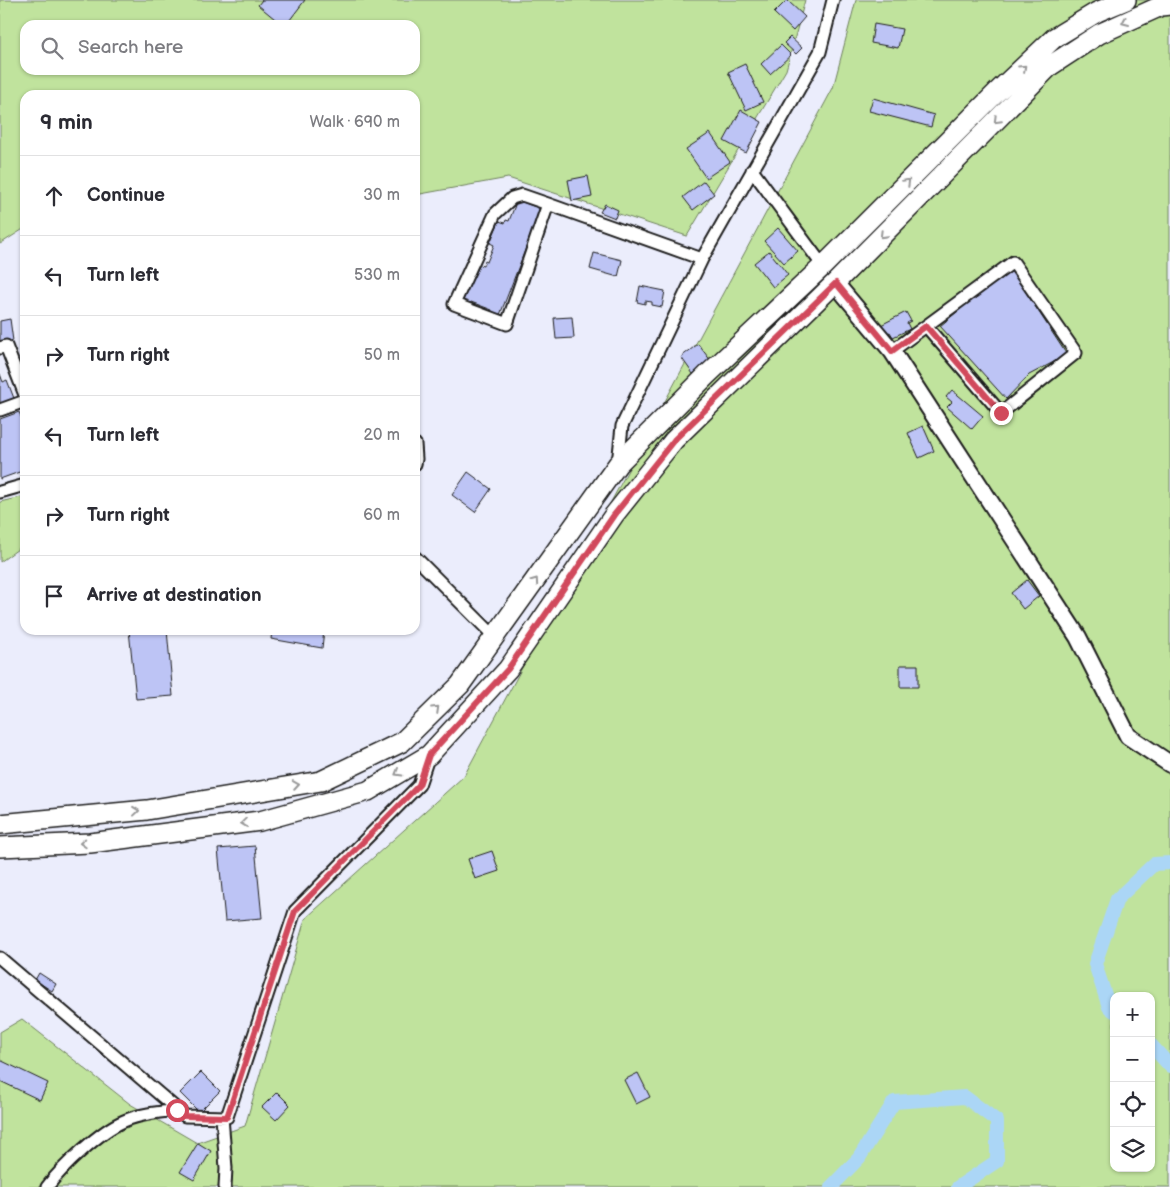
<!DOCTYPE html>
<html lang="en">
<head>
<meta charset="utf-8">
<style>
  :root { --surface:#fff; --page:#f2f2f3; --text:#2b2b33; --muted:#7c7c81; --line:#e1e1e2 }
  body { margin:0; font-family:"Balsamiq Sans",sans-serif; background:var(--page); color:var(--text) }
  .controls { position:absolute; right:15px; bottom:15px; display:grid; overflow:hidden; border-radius:10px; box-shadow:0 1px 4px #0004 }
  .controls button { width:45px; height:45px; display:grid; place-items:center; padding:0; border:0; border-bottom:1px solid var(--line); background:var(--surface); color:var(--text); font:25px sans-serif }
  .stop { position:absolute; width:15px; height:15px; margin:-11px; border:4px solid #d1495b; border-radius:50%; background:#fff }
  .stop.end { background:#d1495b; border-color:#fff; box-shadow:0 1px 5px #0008 }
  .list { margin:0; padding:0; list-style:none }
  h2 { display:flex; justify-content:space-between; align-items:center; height:65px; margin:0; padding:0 20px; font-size:21px }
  h2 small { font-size:16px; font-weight:400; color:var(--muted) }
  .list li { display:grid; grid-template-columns:32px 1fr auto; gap:15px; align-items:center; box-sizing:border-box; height:80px; padding:0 20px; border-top:1px solid var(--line) }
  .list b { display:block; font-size:19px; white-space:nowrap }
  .list em { font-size:16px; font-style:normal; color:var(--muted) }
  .icon { flex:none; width:28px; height:28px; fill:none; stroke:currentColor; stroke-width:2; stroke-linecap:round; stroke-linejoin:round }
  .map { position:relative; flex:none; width:1170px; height:1187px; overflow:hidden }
  .search { position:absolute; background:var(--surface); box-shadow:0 1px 4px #0004; left:20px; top:20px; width:400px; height:55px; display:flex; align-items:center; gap:12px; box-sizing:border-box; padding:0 18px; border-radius:15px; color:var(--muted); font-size:19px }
  .panel { position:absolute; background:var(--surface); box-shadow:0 1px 4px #0004; left:20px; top:90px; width:400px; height:545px; border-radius:15px }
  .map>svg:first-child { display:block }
  .green { fill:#c0e39d; stroke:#6e805c; fill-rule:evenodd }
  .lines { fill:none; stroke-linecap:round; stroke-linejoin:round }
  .canal { stroke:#abd6f6; stroke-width:14 }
  .building { fill:#bdc4f5; stroke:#1c1c1c }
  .street-casing { stroke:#1c1c1c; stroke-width:15 }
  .secondary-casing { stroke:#1c1c1c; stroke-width:20 }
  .primary-casing { stroke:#1c1c1c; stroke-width:22 }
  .street { stroke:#fff; stroke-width:11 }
  .secondary { stroke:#fff; stroke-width:16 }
  .primary { stroke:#fff; stroke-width:19 }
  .oneway { stroke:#999 }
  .route { stroke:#d1495b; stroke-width:6 }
</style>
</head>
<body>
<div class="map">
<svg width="1170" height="1187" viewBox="0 0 1170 1187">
  <rect width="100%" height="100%" fill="#ebedfc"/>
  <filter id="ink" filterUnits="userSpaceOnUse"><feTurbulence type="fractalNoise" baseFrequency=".02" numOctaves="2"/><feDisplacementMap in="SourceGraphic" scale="10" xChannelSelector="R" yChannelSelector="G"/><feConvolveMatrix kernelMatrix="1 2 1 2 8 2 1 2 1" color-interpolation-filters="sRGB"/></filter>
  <g filter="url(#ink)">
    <!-- green -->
    <path class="green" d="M0 0H805L786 70 687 236 508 178 415 195V95H25V228L0 244ZM25 25H415V70H25Z
      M856 0H1170V1187H0V1032L22 1019 130 1104 197 1143 245 1126 305 919 464 776 833 88ZM1114 996H1151V1168H1114Z
      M21 497 25 504V544L0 562V502Z"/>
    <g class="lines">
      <!-- canal -->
      <path class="canal" d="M1114 1011 1109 1007 1095 964 1117 899 1154 864 1170 863
        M1151 1045 1170 1066
        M831 1187 859 1158 894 1102 965 1097 997 1121V1161L958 1187"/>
    </g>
    <!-- building -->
    <path class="building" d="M262 0H305L286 25H275L272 23 275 19 258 5Z
      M787 0 805 17 793 31 774 13Z
      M874 24 902 29 898 48 871 43Z
      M790 37 802 48 796 54 784 43Z
      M781 45 791 55 770 74 761 64Z
      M745 64 763 102 746 110 728 72Z
      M873 98 934 115 931 127 869 111Z
      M741 110 762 122 746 153 724 141Z
      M710 133 730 162 706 178 686 149Z
      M588 176 592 197 572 201 568 180Z
      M704 181 714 194 693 210 683 197Z
      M517 200 541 209 498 320 489 317 492 310 471 302 468 309 458 305 464 290 466 291 478 268 480 265 483 266 485 261 487 262 494 245 490 243 499 221 505 223 506 220 509 221Z
      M605 204 618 210 615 218 600 212Z
      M778 228 798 251 784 263 764 241Z
      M769 251 788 275 773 287 754 263Z
      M594 253 622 260 618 277 590 269Z
      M1010 268 1067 355 1029 375 1006 399 940 326 963 307 984 285Z
      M640 286 665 291 662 307 652 305V302L645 301V304L637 302Z
      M906 312 911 321 907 323 910 329 893 337 890 332 886 334 881 325Z
      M572 317 574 338 556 339 554 318Z
      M10 319 13 341 0 343V321Z
      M698 344 711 361 693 374 681 357Z
      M0 374 3 382 7 380 15 401 0 407Z
      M952 390 983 416 972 429 947 407 952 402 946 397Z
      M19 412 25 426V470L0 479V419Z
      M923 426 934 451 919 458 908 433Z
      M468 472 491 489 475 512 452 495Z
      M1027 580 1039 596 1023 609 1011 593Z
      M129 630H167L173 696 136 699Z
      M272 630H324L322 648 271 639Z
      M900 665H918V687H900Z
      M255 846 262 918 225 921 218 849Z
      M492 851 499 871 475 879 468 859Z
      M39 973 56 984 52 991 35 980Z
      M0 1060 48 1083 40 1100 0 1081Z
      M201 1072 220 1091 199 1112 180 1093Z
      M638 1073 650 1097 636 1104 624 1080Z
      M277 1092 290 1105 276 1120 262 1107Z
      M198 1143 211 1151 194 1180 180 1172Z"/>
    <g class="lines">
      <!-- street casing -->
      <g class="street-casing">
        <path id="street" d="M752 170 823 266
          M548 204 522 195 512 198 495 214 454 304 507 324 548 204 702 259
          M0 348 6 346 25 395
          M892 351 1013 262 1076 353 1001 413 926 326
          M0 410 25 401
          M415 444 416 459 415 464
          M618 464 622 426 702 259 820 52 833 0
          M0 492 25 485
          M415 557 495 637
          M0 958 185 1116 227 1117 295 911 419 785 429 755
          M222 1117 226 1168 225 1187
          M47 1187C63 1166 100 1131 124 1121 140 1114 160 1112 177 1110"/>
      </g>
      <!-- secondary casing -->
      <g class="secondary-casing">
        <path id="secondary" d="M835 283 892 351 1078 637 1128 736 1170 764"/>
      </g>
      <!-- primary casing -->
      <g class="primary-casing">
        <path id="primary" d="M0 824 147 810 321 781 402 742 460 685 618 464 707 375 823 266 997 92 1054 38 1097 12 1126 0
          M0 847 90 843 260 821 368 791 429 755 508 669 614 515 674 440 835 283 1050 66 1099 34 1161 6 1170 5"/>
      </g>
      <!-- street -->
      <use href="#street" class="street"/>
      <!-- secondary -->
      <use href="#secondary" class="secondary"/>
      <!-- primary -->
      <use href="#primary" class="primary"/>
    </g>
    <!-- one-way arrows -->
    <defs><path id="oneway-chevron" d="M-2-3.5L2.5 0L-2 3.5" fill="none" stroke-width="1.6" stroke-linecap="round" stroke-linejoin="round" transform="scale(1.25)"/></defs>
    <g class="oneway">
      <use href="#oneway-chevron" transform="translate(1125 22) rotate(156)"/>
      <use href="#oneway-chevron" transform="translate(1023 68) rotate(-43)"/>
      <use href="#oneway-chevron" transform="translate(997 120) rotate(135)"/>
      <use href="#oneway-chevron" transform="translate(907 182) rotate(-45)"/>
      <use href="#oneway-chevron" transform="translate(883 235) rotate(135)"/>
      <use href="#oneway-chevron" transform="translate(535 581) rotate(-55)"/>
      <use href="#oneway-chevron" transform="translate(436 709) rotate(-44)"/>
      <use href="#oneway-chevron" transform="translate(398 773) rotate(150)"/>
      <use href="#oneway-chevron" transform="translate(296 785) rotate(-9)"/>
      <use href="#oneway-chevron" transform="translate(136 811) rotate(-6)"/>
      <use href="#oneway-chevron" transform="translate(244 823) rotate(173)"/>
      <use href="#oneway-chevron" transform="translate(83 843) rotate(177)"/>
    </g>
  </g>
  <g class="lines" filter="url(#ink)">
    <!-- route -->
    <path class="route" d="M177 1110 185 1116 227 1117 295 911 419 785 429 755 508 669 614 515 674 440 836 283 892 351 926 326 1001 413"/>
  </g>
</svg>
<div class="controls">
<button>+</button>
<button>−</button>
<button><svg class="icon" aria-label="locate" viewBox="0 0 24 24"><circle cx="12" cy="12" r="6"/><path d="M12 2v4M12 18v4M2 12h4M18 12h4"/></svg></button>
<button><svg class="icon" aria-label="layers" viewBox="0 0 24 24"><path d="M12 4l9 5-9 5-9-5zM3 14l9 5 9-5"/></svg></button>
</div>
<div class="stop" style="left:177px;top:1110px"></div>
<div class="stop end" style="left:1001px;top:413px"></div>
<div class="search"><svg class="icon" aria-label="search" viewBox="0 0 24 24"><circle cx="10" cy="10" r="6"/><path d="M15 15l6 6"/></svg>Search here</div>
<section class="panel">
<h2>9 min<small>Walk · 690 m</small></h2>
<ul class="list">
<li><svg class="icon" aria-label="ahead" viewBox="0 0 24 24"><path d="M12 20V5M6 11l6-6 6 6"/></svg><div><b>Continue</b></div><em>30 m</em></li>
<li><svg class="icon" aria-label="left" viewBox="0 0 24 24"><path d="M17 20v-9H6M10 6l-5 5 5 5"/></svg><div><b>Turn left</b></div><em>530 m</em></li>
<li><svg class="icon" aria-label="right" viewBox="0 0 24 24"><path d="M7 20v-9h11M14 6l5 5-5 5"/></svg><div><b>Turn right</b></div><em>50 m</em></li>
<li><svg class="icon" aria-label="left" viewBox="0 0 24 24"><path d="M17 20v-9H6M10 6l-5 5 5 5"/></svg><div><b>Turn left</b></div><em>20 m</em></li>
<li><svg class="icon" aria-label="right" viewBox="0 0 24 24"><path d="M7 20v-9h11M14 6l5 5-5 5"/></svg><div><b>Turn right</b></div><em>60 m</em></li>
<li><svg class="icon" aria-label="arrive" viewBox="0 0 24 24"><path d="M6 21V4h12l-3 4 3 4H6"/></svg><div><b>Arrive at destination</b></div></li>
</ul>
</section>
</div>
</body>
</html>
